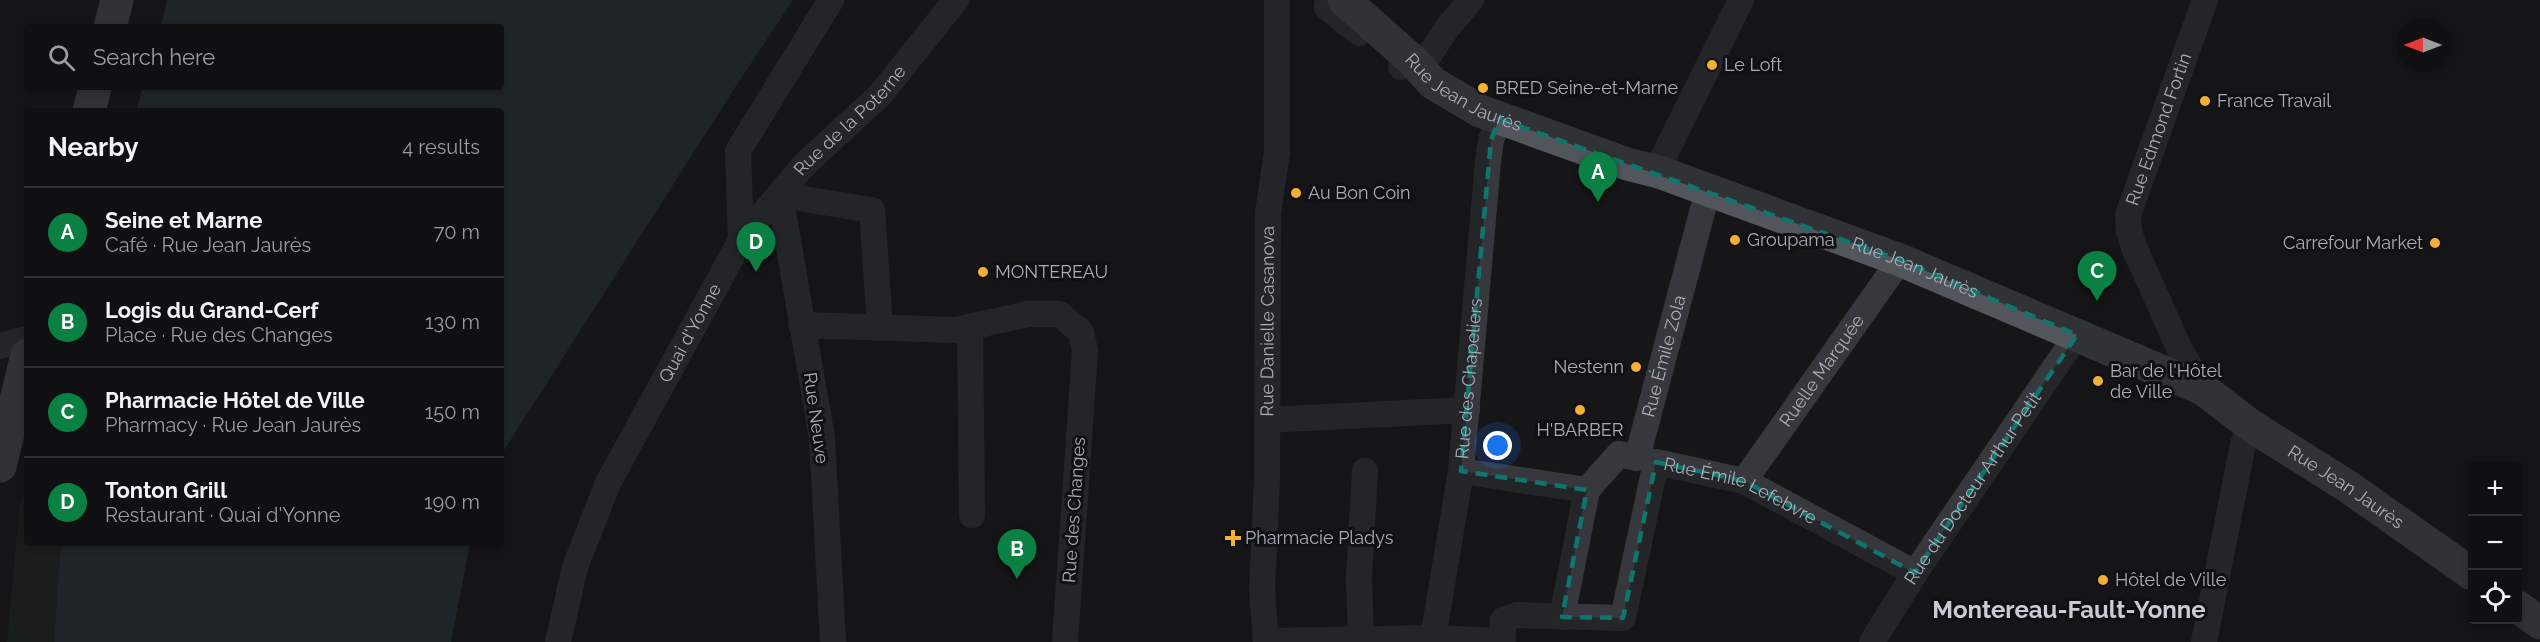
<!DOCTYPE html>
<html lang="en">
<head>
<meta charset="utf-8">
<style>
  :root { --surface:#101012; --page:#1e1e20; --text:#f1f3f6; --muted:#9c9d9f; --line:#303032; --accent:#0b8043 }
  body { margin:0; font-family:Raleway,sans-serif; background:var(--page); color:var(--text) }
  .controls { position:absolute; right:18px; bottom:18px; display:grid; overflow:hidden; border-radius:6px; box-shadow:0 3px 9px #0003 }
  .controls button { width:54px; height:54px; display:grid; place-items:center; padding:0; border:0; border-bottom:2px solid var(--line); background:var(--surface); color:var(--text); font:30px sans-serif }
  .compass { position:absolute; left:2396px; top:18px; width:54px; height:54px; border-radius:50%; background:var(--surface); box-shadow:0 3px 9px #0003; rotate:270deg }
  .you { position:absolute; left:1498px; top:446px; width:21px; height:21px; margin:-15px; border:4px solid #fff; border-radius:50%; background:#1a73e8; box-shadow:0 0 0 9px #1a73e833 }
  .badge { display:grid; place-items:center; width:39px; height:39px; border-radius:50%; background:var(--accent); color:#fff; font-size:20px; font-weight:700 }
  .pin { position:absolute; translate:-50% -50px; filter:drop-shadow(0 2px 3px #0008) }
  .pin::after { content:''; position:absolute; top:32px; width:21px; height:18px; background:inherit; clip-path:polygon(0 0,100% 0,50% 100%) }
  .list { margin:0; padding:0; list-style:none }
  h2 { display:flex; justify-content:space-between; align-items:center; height:78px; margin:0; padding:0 24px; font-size:26px }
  h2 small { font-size:20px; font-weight:400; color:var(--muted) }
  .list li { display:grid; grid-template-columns:39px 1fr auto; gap:18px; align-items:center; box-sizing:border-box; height:90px; padding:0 24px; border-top:2px solid var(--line) }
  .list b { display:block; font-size:22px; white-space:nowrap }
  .list p { margin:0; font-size:20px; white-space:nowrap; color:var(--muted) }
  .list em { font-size:20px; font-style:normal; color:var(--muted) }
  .icon { flex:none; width:33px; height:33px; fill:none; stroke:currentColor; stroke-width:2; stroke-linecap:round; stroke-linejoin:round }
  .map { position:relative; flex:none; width:2540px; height:642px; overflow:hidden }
  .search { position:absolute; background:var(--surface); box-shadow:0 3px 9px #0003; left:24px; top:24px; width:480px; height:66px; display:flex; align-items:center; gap:15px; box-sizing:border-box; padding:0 21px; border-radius:6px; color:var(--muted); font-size:22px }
  .panel { position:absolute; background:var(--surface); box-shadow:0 3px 9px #0003; left:24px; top:108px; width:480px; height:438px; border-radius:6px }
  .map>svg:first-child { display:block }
  .green { fill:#1e261f }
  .water { fill:#2c353c }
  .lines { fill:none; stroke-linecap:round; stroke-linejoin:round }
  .minor { stroke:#37383d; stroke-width:26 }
  .major { stroke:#53555c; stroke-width:33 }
  .marked { fill:none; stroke:#0f766e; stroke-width:4.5; stroke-dasharray:12 8; stroke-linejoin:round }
  .poi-dot { fill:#f2b134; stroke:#111113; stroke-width:2 }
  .labels { text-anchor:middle; stroke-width:6; stroke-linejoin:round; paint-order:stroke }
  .poi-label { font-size:18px; fill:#a8adb8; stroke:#111113; text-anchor:start }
  .street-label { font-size:18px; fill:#a8adb8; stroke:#111113 }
  .district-label { font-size:24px; font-weight:bold; fill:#c9ccd4; stroke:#111113 }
</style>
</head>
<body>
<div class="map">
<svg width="2540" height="642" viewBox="0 0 2540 642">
  <rect width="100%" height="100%" fill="#161618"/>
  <!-- green -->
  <path class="green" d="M27 483V543H73L66 642H7L20 503Z"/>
  <!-- water -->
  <path class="water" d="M167 0H793L734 89 501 455V111H136L143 87H501V27H161Z
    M61 543H470L451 642H54Z"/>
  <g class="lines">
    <!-- minor -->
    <g class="minor">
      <path d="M1328 0 1327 7 1359 33"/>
      <path d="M1401 67 1412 60 1428 57 1447 28 1471 0"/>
      <path d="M1659 172 1662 160 1741 0"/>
      <path id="s1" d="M741 240 804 165 880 95 956 0"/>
      <path d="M801 325 955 330 1028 314H1059L1081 332 1085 351 1065 642"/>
      <path d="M970 327 972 515"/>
      <path d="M0 346 27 339"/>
      <path id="s2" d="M2203 389 2179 348 2134 247 2129 231 2128 215 2205 0"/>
      <path d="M1267 420 1467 410"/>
      <path d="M1461 471 1587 490"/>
      <path id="s3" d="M1744 481 1900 260"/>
      <path id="s4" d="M1587 490 1619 454 1637 458 1708 190"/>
      <path d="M1562 617 1587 490"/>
      <path id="s5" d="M1433 638 1461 471 1488 162 1491 140 1499 119"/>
      <path d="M1361 640 1359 577 1365 471"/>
      <path d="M1266 641 1433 638 1503 641"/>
      <path id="s6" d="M558 642 575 567 608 483 741 240 738 151 831 0"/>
      <path d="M833 642 822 438 780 195 872 210 880 327"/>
      <path id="s7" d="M1266 642 1262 590 1267 480 1268 213 1277 152V0"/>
      <path id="s8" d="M1503 642V620L1517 615 1623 618 1656 462 1744 481 1915 573"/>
      <path id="s9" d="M1872 642 1915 573 2077 335"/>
      <path d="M2204 642 2243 444 2250 425"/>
    </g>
    <!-- major -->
    <g class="major">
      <path id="s10" d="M1344 0 1412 60 1433 83 1480 111 1627 164 1659 172 1900 260 2203 389 2250 425 2347 486 2472 574"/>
      <path d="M110 27 117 0"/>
      <path d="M89 111 95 87"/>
      <path d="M0 466 27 355"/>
      <path d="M2518 607 2540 623"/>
    </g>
  </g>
  <!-- marked area -->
  <path d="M0 0H2540V642H0ZM1499 119 1900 260 2077 335 1915 573 1744 481 1656 462 1623 618 1562 617 1587 490 1461 471 1491 140Z" fill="#161618" fill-opacity=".55" fill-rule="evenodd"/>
  <path class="marked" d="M1499 119 1900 260 2077 335 1915 573 1744 481 1656 462 1623 618 1562 617 1587 490 1461 471 1491 140Z"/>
  <!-- markers -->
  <g class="poi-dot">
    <circle cx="1712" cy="65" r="6"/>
    <circle cx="1483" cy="88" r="6"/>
    <circle cx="2205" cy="101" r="6"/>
    <circle cx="1296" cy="193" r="6"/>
    <circle cx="1735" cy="240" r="6"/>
    <circle cx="2435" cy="243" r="6"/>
    <circle cx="983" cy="272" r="6"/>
    <circle cx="1636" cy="367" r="6"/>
    <circle cx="2098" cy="381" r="6"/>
    <circle cx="1580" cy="410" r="6"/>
    <path d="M1230 529h6v6h6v6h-6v6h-6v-6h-6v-6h6z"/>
    <circle cx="2103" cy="580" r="6"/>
  </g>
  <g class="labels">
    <!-- poi labels -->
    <g class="poi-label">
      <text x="1724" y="71">Le Loft</text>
      <text x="1495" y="94">BRED Seine-et-Marne</text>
      <text x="2217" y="107">France Travail</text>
      <text x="1308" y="199">Au Bon Coin</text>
      <text x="1747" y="246">Groupama</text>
      <text x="2423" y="249" text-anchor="end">Carrefour Market</text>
      <text x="995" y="278">MONTEREAU</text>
      <text x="1624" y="373" text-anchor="end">Nestenn</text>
      <text x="2110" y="377">Bar de l'Hôtel<tspan x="2110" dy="21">de Ville</tspan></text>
      <text x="1580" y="436" text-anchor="middle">H'BARBER</text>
      <text x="1245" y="544">Pharmacie Pladys</text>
      <text x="2115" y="586">Hôtel de Ville</text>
    </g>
    <!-- street labels -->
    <g class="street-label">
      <text dy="6" stroke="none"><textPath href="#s10" startOffset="153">Rue Jean Jaurès</textPath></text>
      <text dy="6" stroke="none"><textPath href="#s1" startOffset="162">Rue de la Poterne</textPath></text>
      <text dy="6" stroke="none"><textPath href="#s2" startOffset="282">Rue Edmond Fortin</textPath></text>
      <text dy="6" stroke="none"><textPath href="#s10" startOffset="639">Rue Jean Jaurès</textPath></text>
      <text dy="6" stroke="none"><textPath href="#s7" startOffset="321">Rue Danielle Casanova</textPath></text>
      <text dy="6" stroke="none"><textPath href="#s6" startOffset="338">Quai d'Yonne</textPath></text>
      <text dy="6" stroke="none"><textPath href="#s4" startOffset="172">Rue Émile Zola</textPath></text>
      <text dy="6" stroke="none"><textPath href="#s3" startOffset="135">Ruelle Marquée</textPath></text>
      <text dy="6" stroke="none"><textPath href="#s5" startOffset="262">Rue des Chapeliers</textPath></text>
      <text transform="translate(816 418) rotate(82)" y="6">Rue Neuve</text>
      <text dy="6" stroke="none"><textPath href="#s10" startOffset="1125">Rue Jean Jaurès</textPath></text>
      <text dy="6" stroke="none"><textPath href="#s9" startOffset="184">Rue du Docteur Arthur Petit</textPath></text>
      <text dy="6" stroke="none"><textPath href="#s8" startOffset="392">Rue Émile Lefebvre</textPath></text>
      <text transform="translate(1074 510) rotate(-86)" y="6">Rue des Changes</text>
    </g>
    <!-- district labels -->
    <g class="district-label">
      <text x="2069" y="618">Montereau-Fault-Yonne</text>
    </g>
  </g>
</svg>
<div class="controls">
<button>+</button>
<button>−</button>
<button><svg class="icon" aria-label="locate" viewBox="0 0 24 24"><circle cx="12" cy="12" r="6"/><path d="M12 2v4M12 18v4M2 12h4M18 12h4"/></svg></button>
</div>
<svg class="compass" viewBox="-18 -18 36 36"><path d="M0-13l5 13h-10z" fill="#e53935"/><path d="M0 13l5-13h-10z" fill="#9c9d9f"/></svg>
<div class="you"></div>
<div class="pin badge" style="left:1598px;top:202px">A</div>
<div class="pin badge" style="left:1017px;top:579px">B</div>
<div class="pin badge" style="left:2097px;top:301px">C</div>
<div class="pin badge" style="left:756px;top:272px">D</div>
<div class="search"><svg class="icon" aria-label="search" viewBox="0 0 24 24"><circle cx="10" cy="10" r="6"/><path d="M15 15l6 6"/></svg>Search here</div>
<section class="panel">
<h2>Nearby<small>4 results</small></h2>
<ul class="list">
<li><span class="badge">A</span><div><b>Seine et Marne</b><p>Café · Rue Jean Jaurès</p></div><em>70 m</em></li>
<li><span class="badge">B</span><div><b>Logis du Grand-Cerf</b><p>Place · Rue des Changes</p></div><em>130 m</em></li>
<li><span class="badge">C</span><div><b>Pharmacie Hôtel de Ville</b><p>Pharmacy · Rue Jean Jaurès</p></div><em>150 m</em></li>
<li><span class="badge">D</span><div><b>Tonton Grill</b><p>Restaurant · Quai d'Yonne</p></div><em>190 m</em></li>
</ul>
</section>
</div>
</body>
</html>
